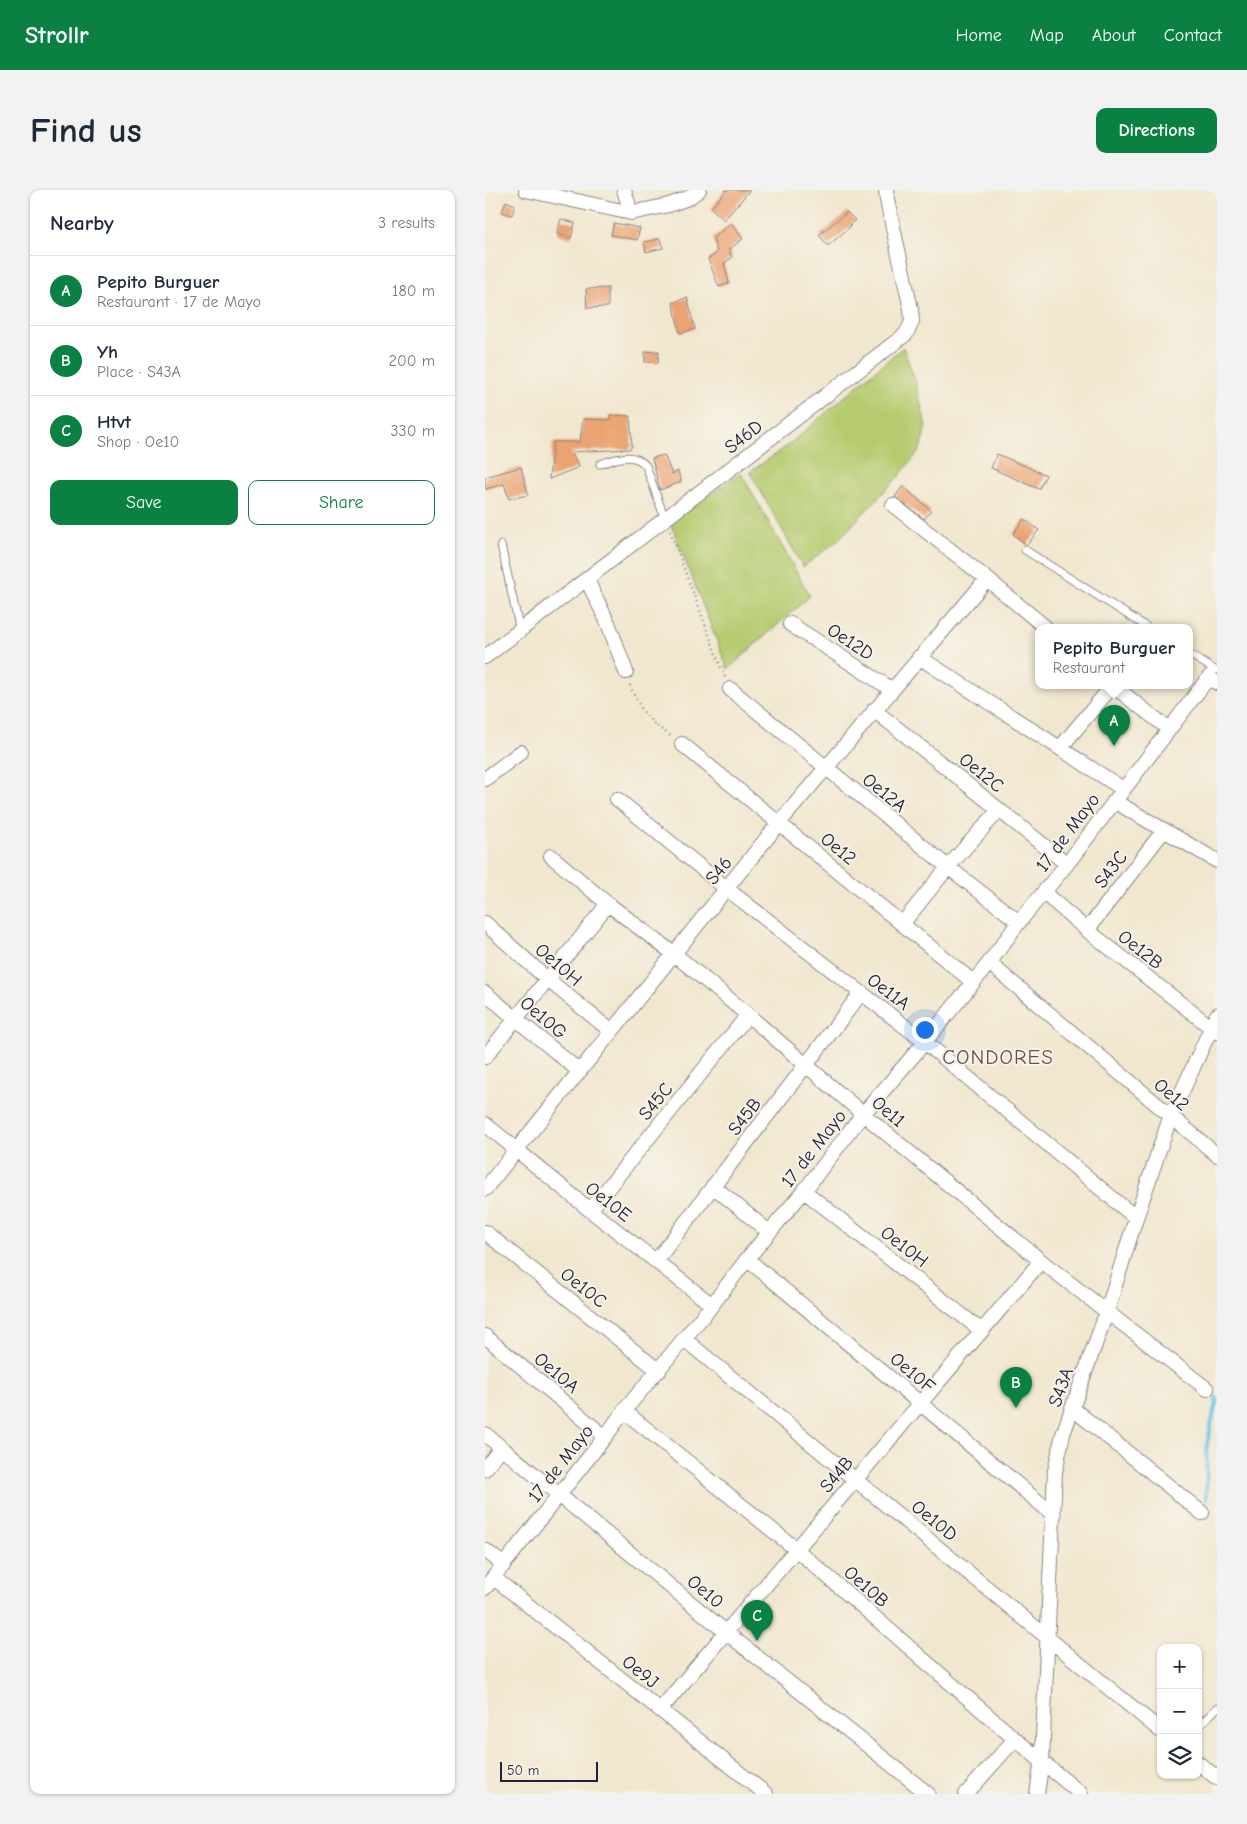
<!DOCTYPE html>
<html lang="en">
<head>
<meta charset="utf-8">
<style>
  :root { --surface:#fff; --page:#f2f2f3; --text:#1f2937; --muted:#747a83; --line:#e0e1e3; --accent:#0b8043 }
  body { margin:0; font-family:"Comic Neue",sans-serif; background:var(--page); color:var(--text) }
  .controls { position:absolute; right:15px; bottom:15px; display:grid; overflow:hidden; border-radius:10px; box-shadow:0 1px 4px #0004 }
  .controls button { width:45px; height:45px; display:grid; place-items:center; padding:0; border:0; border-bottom:1px solid var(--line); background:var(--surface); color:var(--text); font:25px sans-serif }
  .scale { position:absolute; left:15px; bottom:12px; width:98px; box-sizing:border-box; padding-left:5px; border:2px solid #22223b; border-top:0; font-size:14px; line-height:18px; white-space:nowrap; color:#22223b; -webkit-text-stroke:4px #f7f3e8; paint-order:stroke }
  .you { position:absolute; left:439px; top:839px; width:18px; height:18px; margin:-12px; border:4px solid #fff; border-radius:50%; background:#1a73e8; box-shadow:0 0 0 8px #1a73e833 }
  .badge { display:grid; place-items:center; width:32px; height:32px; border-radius:50%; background:var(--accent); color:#fff; font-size:16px; font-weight:700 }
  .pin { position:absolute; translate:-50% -41px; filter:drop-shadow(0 1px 2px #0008) }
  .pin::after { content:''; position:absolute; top:26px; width:18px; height:15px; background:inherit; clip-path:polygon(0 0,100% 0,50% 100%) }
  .popup { position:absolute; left:550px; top:434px; width:158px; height:65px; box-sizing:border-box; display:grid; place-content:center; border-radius:10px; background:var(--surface); filter:drop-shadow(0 1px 4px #0005); font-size:16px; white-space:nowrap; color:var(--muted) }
  .popup b { font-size:19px; color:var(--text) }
  .popup::after { content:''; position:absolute; left:50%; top:100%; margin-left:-10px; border:10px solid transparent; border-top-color:var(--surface) }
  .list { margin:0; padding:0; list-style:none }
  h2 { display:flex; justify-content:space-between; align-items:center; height:65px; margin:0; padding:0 20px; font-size:21px }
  h2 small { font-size:16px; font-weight:400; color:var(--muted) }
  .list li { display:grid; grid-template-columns:32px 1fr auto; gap:15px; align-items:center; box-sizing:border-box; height:70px; padding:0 20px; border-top:1px solid var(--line) }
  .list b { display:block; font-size:19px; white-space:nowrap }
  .list p { margin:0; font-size:16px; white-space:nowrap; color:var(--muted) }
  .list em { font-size:16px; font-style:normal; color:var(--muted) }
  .actions { display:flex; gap:10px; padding:15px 20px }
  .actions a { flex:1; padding:11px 0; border:1px solid var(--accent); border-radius:10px; text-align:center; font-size:18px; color:var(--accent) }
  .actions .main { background:var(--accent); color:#fff }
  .icon { flex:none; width:28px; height:28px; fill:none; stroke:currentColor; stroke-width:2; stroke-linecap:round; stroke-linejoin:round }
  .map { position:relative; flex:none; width:732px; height:1604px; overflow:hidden; border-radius:10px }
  header { display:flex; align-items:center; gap:30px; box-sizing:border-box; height:70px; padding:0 25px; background:var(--accent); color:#fff }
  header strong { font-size:24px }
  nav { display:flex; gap:28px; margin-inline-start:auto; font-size:18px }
  .intro { display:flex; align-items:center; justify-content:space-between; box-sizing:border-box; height:120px; padding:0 30px }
  h1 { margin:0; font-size:35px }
  .button { padding:12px 22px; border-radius:10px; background:var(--accent); color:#fff; font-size:18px; font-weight:700 }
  main { display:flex; gap:30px; padding:0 30px }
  aside { flex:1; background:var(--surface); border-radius:10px; box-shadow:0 1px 4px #0004 }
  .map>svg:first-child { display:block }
  .green { fill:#b6cb6f; stroke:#6c7655 }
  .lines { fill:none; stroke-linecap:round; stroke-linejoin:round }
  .stream { stroke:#68c5e6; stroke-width:4 }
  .building { fill:#eba371 }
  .lane-casing { stroke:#8a8485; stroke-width:9 }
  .street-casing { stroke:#8a8485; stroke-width:16 }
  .path { stroke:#8a8485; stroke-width:2.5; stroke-dasharray:1 4; stroke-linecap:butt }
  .lane { stroke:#fff; stroke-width:7 }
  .street { stroke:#fff; stroke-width:14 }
  .labels { text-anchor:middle; stroke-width:4; stroke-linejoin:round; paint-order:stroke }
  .street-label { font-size:19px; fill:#22223b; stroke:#f7f3e8 }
  .quarter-label { font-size:21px; letter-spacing:1px; fill:#684f4e; stroke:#f7f3e8 }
</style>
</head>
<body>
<header>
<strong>Strollr</strong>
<nav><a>Home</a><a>Map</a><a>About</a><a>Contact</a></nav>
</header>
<div class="intro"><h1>Find us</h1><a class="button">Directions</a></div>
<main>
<aside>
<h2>Nearby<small>3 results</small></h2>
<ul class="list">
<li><span class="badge">A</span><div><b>Pepito Burguer</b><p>Restaurant · 17 de Mayo</p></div><em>180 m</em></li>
<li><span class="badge">B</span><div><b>Yh</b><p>Place · S43A</p></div><em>200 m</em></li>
<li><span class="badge">C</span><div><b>Htvt</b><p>Shop · Oe10</p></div><em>330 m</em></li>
</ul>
<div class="actions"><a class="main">Save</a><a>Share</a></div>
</aside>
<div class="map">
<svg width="732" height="1604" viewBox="0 0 732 1604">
  <rect width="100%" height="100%" fill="#f7f3e8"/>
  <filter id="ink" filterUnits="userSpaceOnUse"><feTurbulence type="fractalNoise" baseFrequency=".02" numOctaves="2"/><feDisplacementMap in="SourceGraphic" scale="10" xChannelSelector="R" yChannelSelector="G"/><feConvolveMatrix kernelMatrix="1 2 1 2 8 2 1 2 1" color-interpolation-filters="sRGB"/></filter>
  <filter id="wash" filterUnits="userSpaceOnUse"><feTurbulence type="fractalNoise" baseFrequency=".0096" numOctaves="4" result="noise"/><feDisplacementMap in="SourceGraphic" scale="20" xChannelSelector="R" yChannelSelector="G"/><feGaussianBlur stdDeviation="1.12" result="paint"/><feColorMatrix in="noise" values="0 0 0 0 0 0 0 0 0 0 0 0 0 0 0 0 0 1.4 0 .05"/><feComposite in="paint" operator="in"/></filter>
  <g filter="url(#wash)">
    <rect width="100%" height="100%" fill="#f1e7cf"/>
    <!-- green -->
    <path class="green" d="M418 157 430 190 441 236 435 260 415 285 352 351 318 377 265 282 302 256Z
      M256 283 325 406 243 479 185 332Z"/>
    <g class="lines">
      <!-- stream -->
      <path class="stream" d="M721 1310 722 1254 732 1208"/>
    </g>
    <g id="blocks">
      <!-- building -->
      <path class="building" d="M241 0H265L239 30 226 18Z
        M21 11 30 15 27 25 17 22Z
        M362 22 370 30 365 35 366 36 343 56 334 45Z
        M76 29 90 33 86 48 72 44Z
        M129 33 155 38 152 50 126 45Z
        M246 33 258 49 244 59 247 68 239 73 244 93 234 97 223 69 232 63 228 48Z
        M175 49 178 58 161 62 159 52Z
        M123 98V117L102 118 101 99Z
        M202 107 210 139 195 143 188 113Z
        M174 161 173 173 160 172V162Z
        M125 225 145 226 147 257H145V259L86 262 94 277 64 289 68 252H95L98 229 125 230Z
        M512 264 561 285 554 299 506 278Z
        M179 265 187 284 193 281 196 292 175 300 167 268Z
        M36 277 43 305 24 309 19 294 0 299V287Z
        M418 296 446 321 439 329 410 307Z
        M539 329 554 340 542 355 528 344Z"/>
    </g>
  </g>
  <g filter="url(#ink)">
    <use href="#blocks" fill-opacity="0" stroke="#8a8485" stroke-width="1"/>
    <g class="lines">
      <!-- lane casing -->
      <g class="lane-casing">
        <path id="lane" d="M115 274C131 269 149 261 161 276L180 329
          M16 355 35 441
          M540 360 662 437
          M704 464 730 480
          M713 1537 732 1518"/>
      </g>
      <!-- street casing -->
      <g class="street-casing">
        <path id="street" d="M41 0 146 23 184 15 203 8 214 0
          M139 0 146 23
          M408 315 502 389 560 437
          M102 390 123 433 141 482
          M305 434 406 499
          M0 467 421 144 427 132 426 119 402 10 401 0
          M434 467 638 599
          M627 495 684 539
          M245 499 463 677 534 732
          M389 520 582 674
          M197 554 488 792
          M575 558 628 495
          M0 589 36 562
          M132 609 242 699 440 852 651 1028
          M629 611 732 671
          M66 666 123 714 189 764 263 825 378 924 556 1071 722 1199
          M559 703 602 740 732 842
          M0 733 62 789 126 841
          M417 734 463 677 514 620
          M602 740 679 640
          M504 773 732 965
          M0 803 94 881
          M0 867 123 714
          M0 934 105 1020 227 1115
          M228 996 284 1042
          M0 999 294 633 502 389
          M319 1001 497 1141
          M105 1020 263 825
          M0 1042 174 1181
          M262 1069 569 1325
          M171 1071 376 803
          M0 1146 120 1247
          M199 1149 676 1541
          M587 1218 717 1323
          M139 1221 312 1360 530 1549 596 1604
          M0 1244 242 1443 443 1604
          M0 1279 16 1258
          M0 1360 19 1375
          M9 1388 281 1604
          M0 1398 120 1247 139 1221 227 1115 262 1069 319 1001 378 924 440 852 504 773 534 732 582 674 724 487 732 493
          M175 1520 556 1071
          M713 1573 732 1588
          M481 1604 530 1549
          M552 1604 557 1570 570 1281 578 1244 622 1121 651 1028 685 928 732 825"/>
      </g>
      <!-- path -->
      <path class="path" d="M185 341 240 488
        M145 495C155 521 164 532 187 547"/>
      <!-- lane -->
      <use href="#lane" class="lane"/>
      <!-- street -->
      <use href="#street" class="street"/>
    </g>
  </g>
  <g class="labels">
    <!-- street labels -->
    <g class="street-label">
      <text transform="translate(258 246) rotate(-38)" y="7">S46D</text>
      <text transform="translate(366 451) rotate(33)" y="7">Oe12D</text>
      <text transform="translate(497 582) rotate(39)" y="7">Oe12C</text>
      <text transform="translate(400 602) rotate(39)" y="7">Oe12A</text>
      <text transform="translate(582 642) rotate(-53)" y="7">17 de Mayo</text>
      <text transform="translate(354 658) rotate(39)" y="7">Oe12</text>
      <text transform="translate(625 679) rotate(-53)" y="7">S43C</text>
      <text transform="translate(233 680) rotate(-51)" y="7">S46</text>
      <text transform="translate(656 759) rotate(38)" y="7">Oe12B</text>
      <text transform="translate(74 774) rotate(41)" y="7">Oe10H</text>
      <text transform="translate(404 801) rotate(37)" y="7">Oe11A</text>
      <text transform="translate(59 827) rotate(40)" y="7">Oe10G</text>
      <text transform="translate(687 904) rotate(40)" y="7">Oe12</text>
      <text transform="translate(170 911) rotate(-51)" y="7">S45C</text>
      <text transform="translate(404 921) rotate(40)" y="7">Oe11</text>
      <text transform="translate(259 926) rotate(-52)" y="7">S45B</text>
      <text transform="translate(328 958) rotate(-52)" y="7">17 de Mayo</text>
      <text transform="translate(124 1011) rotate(38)" y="7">Oe10E</text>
      <text transform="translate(420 1056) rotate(38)" y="7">Oe10H</text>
      <text transform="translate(99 1097) rotate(38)" y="7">Oe10C</text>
      <text transform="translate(72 1182) rotate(40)" y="7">Oe10A</text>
      <text transform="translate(428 1182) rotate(40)" y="7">Oe10F</text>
      <text transform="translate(575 1197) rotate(-70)" y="7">S43A</text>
      <text transform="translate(75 1273) rotate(-52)" y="7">17 de Mayo</text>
      <text transform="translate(351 1284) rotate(-50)" y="7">S44B</text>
      <text transform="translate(450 1330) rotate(39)" y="7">Oe10D</text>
      <text transform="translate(382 1396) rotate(41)" y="7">Oe10B</text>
      <text transform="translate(221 1401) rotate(40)" y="7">Oe10</text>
      <text transform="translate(156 1481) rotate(39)" y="7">Oe9J</text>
    </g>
    <!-- quarter labels -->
    <g class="quarter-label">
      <text x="513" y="874">CONDORES</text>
    </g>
  </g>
</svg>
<div class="controls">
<button>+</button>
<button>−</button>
<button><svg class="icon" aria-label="layers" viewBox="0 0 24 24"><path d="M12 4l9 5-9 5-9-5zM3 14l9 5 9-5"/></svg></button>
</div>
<div class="scale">50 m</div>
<div class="you"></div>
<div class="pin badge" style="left:629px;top:556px">A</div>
<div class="popup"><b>Pepito Burguer</b>Restaurant</div>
<div class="pin badge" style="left:531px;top:1218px">B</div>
<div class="pin badge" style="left:272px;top:1451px">C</div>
</div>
</main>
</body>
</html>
